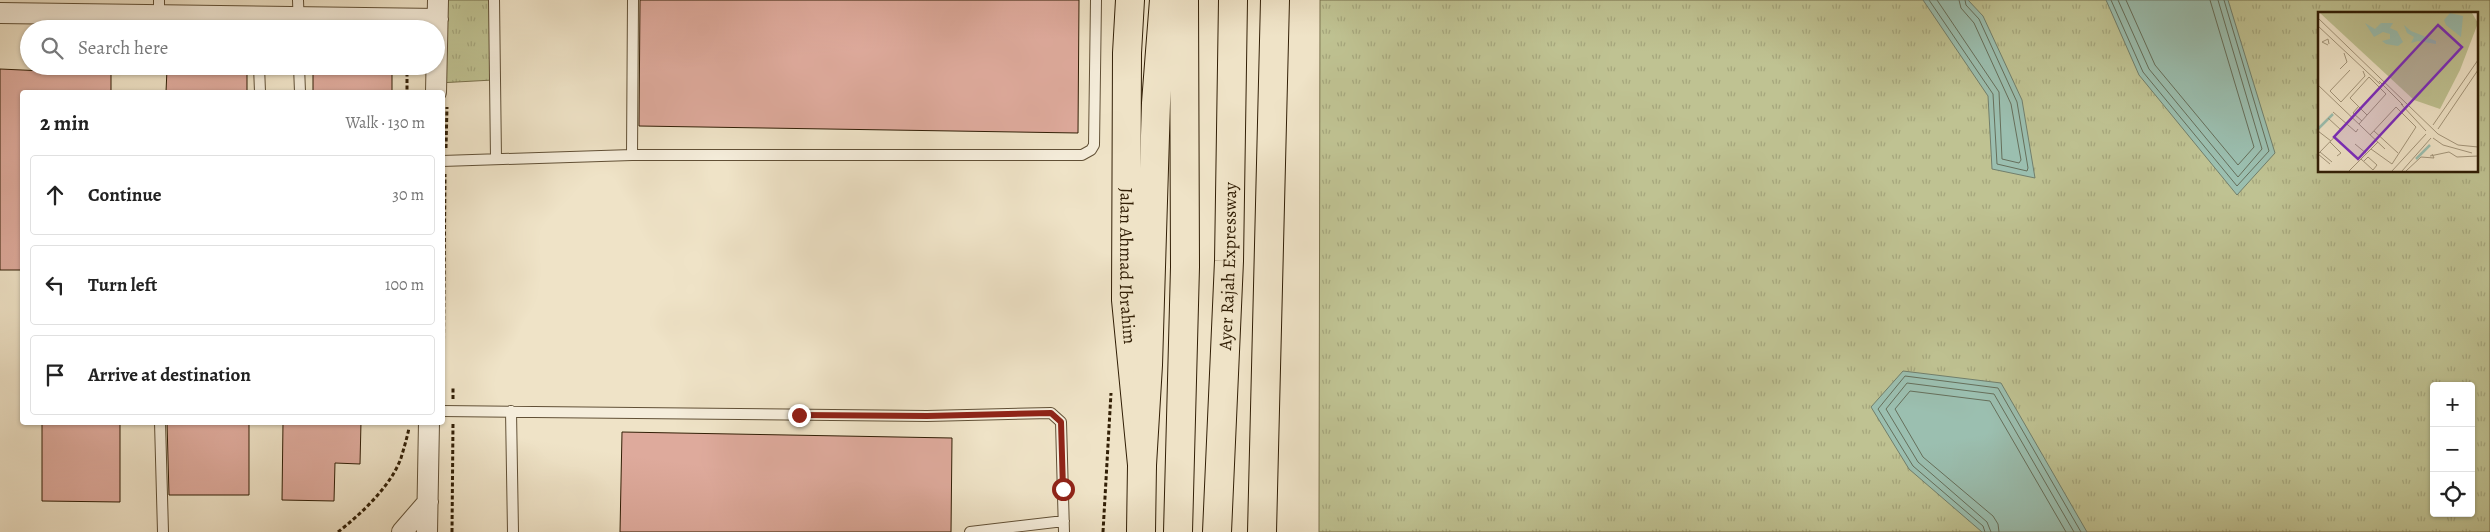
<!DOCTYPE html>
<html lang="en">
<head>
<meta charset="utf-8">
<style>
  :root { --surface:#fff; --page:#f2f2f2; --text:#222; --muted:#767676; --line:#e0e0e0 }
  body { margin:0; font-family:Alegreya,serif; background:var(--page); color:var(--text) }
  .controls { position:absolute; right:15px; bottom:15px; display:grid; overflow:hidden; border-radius:5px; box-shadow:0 1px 4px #0004 }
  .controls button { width:45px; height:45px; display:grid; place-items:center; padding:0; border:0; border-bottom:1px solid var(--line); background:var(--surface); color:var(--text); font:25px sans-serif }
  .stop { position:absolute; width:15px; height:15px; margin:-11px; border:4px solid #8f2418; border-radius:50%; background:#fff }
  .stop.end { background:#8f2418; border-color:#fff; box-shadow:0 1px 5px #0008 }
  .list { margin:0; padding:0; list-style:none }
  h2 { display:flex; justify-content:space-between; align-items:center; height:65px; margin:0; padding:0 20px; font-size:21px }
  h2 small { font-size:16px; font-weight:400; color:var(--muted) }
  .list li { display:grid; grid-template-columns:32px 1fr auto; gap:15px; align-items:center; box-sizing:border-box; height:80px; margin:0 10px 10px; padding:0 10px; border:1px solid var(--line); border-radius:5px }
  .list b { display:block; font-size:19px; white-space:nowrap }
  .list em { font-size:16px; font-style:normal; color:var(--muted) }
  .icon { flex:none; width:28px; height:28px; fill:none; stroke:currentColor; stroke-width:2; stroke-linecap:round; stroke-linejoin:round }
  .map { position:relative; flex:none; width:2490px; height:532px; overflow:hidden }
  .search { position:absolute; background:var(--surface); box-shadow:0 1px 4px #0004; left:20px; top:20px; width:425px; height:55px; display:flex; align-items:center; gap:12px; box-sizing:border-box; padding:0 18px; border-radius:28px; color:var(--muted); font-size:19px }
  .panel { position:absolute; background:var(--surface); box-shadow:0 1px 4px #0004; left:20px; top:90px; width:425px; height:335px; border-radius:5px }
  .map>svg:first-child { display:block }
  .grass { fill:url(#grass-tufts); stroke:#78704c; fill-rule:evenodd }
  .water { fill:#9bbfb0; stroke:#717f6c }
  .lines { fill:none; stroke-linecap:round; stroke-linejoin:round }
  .shore { stroke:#666f5b; stroke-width:1 }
  .building { fill:#deaa9c; stroke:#321f06 }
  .lane-casing { stroke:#615036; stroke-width:12 }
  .street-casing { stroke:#615036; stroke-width:22 }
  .primary-casing { stroke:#321f06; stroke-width:30 }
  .highway-casing { stroke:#321f06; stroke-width:30 }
  .path { stroke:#321f06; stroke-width:3; stroke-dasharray:4 2.5; stroke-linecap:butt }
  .lane { stroke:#f5eddb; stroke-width:10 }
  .street { stroke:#f5eddb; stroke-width:20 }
  .primary { stroke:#efe3c7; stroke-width:28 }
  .highway { stroke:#efe3c7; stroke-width:28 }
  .route { stroke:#8f2418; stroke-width:6 }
  .labels { text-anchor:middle; stroke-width:5; stroke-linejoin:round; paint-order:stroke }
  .street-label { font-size:18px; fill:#321f06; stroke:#f5eddb }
  .inset-river { fill:none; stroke:#9bbfb0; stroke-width:2.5 }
  .inset-road { fill:none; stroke:#a3957a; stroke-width:1 }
  .view { fill:#7b2cbf; fill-opacity:0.15; stroke:#7b2cbf; stroke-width:2.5 }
  .inset-edge { fill:none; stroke:#321f06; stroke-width:2.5 }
</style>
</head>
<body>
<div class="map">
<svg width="2490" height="532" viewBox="0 0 2490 532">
  <defs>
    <pattern id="grass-tufts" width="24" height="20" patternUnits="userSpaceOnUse" patternTransform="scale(1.25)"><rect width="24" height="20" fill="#bfc292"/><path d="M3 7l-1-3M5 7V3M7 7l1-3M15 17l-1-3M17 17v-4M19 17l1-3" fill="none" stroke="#a5a67c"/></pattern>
  </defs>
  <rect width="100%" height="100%" fill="#efe3c7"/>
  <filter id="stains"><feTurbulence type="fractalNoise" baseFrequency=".004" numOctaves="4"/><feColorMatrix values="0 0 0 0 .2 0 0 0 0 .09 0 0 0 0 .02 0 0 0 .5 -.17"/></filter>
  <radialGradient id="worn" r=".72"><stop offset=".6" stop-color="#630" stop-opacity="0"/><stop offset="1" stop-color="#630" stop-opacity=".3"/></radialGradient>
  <!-- grass -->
  <path class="grass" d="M440 0H493V80L438 83Z
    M1320 0H2490V532H1319ZM2319 14H2476V171H2319ZM2434 386H2471V513H2434Z"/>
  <!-- water -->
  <path class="water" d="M1923 0H1968L1983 16 2022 100 2035 178 1992 169 1988 96Z
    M2106 0H2228L2275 153 2237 195 2139 75Z
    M1903 371 2001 383 2087 532H1982L1909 469 1871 407Z"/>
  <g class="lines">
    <!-- shore -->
    <path class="shore" d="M1929 0 1993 94 1997 164 2027 171 2028 168 2017 102 1979 19 1966 5 1965 0
      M1937 0 1999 92 2002 159 2019 163 2021 160 2011 104 1974 23 1961 8 1959 0
      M2111 0 2143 72 2237 186 2269 151 2224 0
      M2118 0 2149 69 2238 177 2262 149 2218 0
      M2126 0 2155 65 2238 165 2254 147 2210 0
      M1985 532 1983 526 1913 466 1878 409 1905 376 1998 388 2081 532
      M1991 532 1987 522 1918 462 1886 409 1907 383 1994 394 2074 532
      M1999 532 1998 524 1993 516 1923 457 1895 409 1910 391 1990 401 2066 532"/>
  </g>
  <!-- building -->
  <path class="building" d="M640 0H1079L1078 133 639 126Z
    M0 69 111 74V92H22V270H0Z
    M167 69 247 70V92H166Z
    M392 71V92H313V72Z
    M42 422H120V502L42 501Z
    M167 422H249V495H169Z
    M283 422H361L360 464 335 463 334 501 282 500Z
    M622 432 952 438 951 532H620Z"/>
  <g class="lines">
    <!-- lane casing -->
    <g class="lane-casing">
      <path id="lane" d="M159 0V16
        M298 0 299 29
        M494 0 496 158
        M259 66 260 92
        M299 66 300 92
        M632 155 633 0
        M442 161 632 155H1082L1091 150 1094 145 1096 0
        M442 411 927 416 1051 413 1061 422 1064 532
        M511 411 513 532
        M160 422 163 532
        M970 532 1064 521"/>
    </g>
    <!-- street casing -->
    <g class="street-casing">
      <path id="street" d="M0 13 438 19
        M436 92 438 0
        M402 532 428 502
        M427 532 429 422"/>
    </g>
    <!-- primary casing -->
    <g class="primary-casing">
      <g id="primary">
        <path id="s1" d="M1130 0 1127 53 1126 300 1142 465 1141 532"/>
      </g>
    </g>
    <!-- highway casing -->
    <g class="highway-casing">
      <g id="highway">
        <path d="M1142 465 1148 365 1156 103 1164 0"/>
        <path d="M1178 532 1185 267 1184 0"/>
        <path id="s2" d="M1217 532 1229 261 1233 0"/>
        <path d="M1262 532 1275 0"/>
      </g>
    </g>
    <!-- path -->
    <path class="path" d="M407 66V92
      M446 148 447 107
      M443 398 445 174
      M453 399V388
      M338 532C361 514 391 486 401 458 404 448 407 438 409 428
      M452 532 453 423
      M1103 532 1111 393"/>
    <!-- lane -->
    <use href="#lane" class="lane"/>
    <!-- street -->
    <use href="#street" class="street"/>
    <!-- primary -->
    <use href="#primary" class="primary"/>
    <!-- highway -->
    <use href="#highway" class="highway"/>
  </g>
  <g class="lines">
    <!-- route -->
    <path class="route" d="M799 415 927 416 1051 413 1061 422 1063 489"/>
  </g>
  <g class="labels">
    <!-- street labels -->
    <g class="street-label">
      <text dy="6" stroke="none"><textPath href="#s1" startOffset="266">Jalan Ahmad Ibrahim</textPath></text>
      <text dy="6" stroke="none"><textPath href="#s2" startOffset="266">Ayer Rajah Expressway</textPath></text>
    </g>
  </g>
  <!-- overview -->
  <g transform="translate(2318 12)">
    <rect width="160" height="160" fill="#efe3c7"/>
    <path d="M2 1H154L160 11 142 58 122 97 96 88Z" fill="#bfc292"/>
    <path d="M132 1 145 4 143 25 128 13 126 8ZM47 11 57 17 63 11H75L72 16 79 19 85 30 80 34 68 32 64 29 72 27V22L65 20 56 25ZM86 13 93 19 118 29V32L100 29 93 31 96 25 89 21Z" fill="#9bbfb0"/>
    <path class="inset-river" d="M0 117 15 102M98 147 112 133"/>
    <path class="inset-road" d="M0 6 120 122 140 133 160 135M0 14 62 72M10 33 4 30 10 27 11 32M22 57 29 50 26 41M32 58 12 79 23 90 47 64 45 59M61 69 85 93M0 73 67 137M83 92 108 119M40 95 35 101 44 109M15 100 38 120 40 117M10 106 23 118M41 112 68 82 51 65 32 86 49 103M115 113 160 48M120 117 160 58M0 119 13 129M56 119 80 141M52 123 78 95 98 115 74 152 53 137M115 126 125 133 154 141M12 130 23 141 19 144M37 132 49 142M2 140 14 150M0 142 35 106M0 142 12 152M112 144 131 140 139 145 160 144M43 147 55 158 59 153 50 145 46 149M31 159 60 130M74 159 108 122M84 159 113 126M88 159 103 145 116 146 114 142"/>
    <path class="view" d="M120 13 144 35 40 147 16 125Z"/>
    <rect width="160" height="160" class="inset-edge"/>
  </g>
  <rect width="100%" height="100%" filter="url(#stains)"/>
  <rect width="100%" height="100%" fill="url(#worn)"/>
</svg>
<div class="controls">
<button>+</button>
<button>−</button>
<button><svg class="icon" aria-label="locate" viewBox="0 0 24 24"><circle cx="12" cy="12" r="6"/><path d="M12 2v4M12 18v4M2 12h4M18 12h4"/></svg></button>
</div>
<div class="stop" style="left:1063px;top:489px"></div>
<div class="stop end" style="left:799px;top:415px"></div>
<div class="search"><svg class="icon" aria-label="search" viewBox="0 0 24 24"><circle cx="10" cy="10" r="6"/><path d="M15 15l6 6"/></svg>Search here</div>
<section class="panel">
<h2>2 min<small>Walk · 130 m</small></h2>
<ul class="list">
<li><svg class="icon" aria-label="ahead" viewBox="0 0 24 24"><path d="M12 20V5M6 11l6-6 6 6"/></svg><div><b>Continue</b></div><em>30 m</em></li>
<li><svg class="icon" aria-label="left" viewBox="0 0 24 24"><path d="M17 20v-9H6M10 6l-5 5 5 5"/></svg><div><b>Turn left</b></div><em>100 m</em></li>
<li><svg class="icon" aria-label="arrive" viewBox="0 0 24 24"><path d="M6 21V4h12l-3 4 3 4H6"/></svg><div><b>Arrive at destination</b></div></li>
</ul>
</section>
</div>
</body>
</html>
